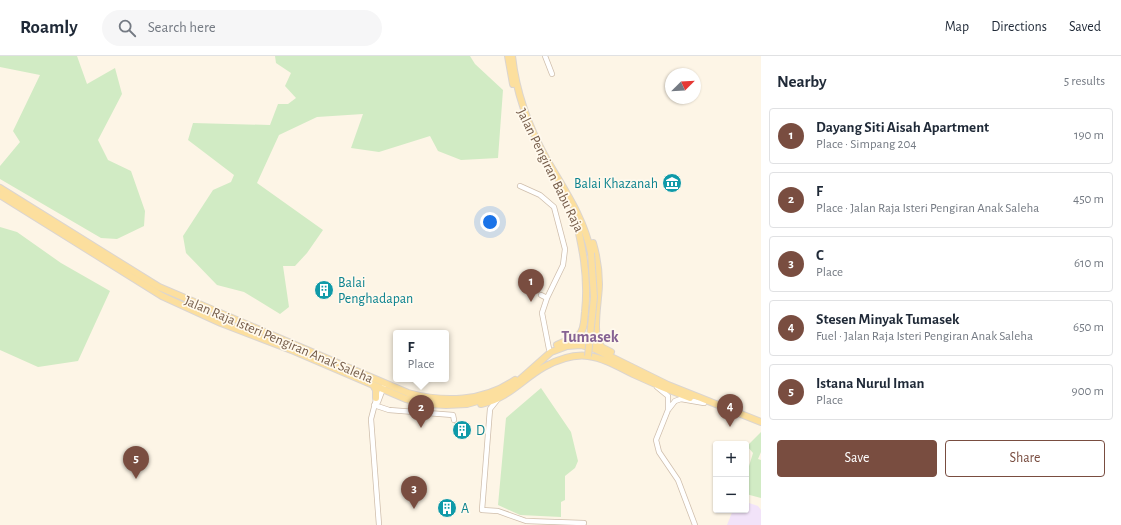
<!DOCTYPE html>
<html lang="en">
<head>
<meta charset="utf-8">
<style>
  :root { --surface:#fff; --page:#f6f6f7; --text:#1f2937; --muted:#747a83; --line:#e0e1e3; --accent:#794d40 }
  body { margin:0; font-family:"Alegreya Sans",sans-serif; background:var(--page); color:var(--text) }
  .controls { position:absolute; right:12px; bottom:12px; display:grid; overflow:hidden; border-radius:4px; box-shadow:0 1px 3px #0004 }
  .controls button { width:36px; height:36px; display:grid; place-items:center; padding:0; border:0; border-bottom:1px solid var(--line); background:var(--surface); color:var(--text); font:20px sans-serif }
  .compass { position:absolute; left:665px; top:12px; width:36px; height:36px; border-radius:50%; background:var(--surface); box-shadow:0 1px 3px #0004; rotate:66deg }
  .you { position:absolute; left:490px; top:166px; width:14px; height:14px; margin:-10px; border:3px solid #fff; border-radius:50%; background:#1a73e8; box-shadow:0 0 0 6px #1a73e833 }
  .badge { display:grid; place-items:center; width:26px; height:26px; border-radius:50%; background:var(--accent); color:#fff; font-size:13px; font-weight:700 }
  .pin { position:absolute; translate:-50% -33px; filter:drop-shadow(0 1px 2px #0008) }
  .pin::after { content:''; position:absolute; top:21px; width:14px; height:12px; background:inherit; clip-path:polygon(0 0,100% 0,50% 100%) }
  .popup { position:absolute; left:393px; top:274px; width:56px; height:52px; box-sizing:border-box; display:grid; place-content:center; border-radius:4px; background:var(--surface); filter:drop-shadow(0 1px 3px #0005); font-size:13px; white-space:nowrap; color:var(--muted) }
  .popup b { font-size:15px; color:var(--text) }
  .popup::after { content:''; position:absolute; left:50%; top:100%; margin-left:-8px; border:8px solid transparent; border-top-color:var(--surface) }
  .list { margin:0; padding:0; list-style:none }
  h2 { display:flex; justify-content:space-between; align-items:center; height:52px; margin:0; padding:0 16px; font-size:17px }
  h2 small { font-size:13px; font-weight:400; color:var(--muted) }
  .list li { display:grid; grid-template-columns:26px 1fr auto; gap:12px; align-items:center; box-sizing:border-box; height:56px; margin:0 8px 8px; padding:0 8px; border:1px solid var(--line); border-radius:4px }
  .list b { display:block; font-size:15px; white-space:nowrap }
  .list p { margin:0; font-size:13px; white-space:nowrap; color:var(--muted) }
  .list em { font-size:13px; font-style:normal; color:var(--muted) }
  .actions { display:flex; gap:8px; padding:12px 16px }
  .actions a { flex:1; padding:9px 0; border:1px solid var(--accent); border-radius:4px; text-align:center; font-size:14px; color:var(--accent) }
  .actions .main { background:var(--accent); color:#fff }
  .icon { flex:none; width:22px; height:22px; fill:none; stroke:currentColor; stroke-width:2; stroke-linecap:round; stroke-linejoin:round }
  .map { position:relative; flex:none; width:761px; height:469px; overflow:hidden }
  header { display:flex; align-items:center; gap:24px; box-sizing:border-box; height:56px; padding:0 20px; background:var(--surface); border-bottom:1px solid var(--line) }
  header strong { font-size:19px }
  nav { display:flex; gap:22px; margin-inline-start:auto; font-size:14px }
  .search { width:280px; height:36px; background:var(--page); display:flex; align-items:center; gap:10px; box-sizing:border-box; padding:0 14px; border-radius:22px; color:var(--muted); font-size:15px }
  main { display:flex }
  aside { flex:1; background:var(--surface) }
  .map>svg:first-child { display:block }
  .education { fill:#f2e3f9 }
  .green { fill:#d1ebc4 }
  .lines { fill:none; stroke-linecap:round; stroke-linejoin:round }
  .minor-casing { stroke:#cfbeac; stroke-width:6 }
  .major-casing { stroke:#dbd5d0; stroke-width:8 }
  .minor { stroke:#fff; stroke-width:4.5 }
  .major { stroke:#fcdf9e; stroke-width:6 }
  .major-bridge-casing { stroke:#dbd5d0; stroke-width:8; stroke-linecap:butt }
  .major-bridge { stroke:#fcdf9e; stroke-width:6 }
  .labels { text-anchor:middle; stroke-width:3.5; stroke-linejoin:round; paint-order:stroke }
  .street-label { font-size:14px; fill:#765d4a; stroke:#fff9ed }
  .culture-label { font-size:14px; fill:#0d838f; stroke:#fff9ed; text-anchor:start }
  .quarter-label { font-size:16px; font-weight:bold; fill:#866293; stroke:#fff9ed }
</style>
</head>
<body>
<header>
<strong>Roamly</strong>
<div class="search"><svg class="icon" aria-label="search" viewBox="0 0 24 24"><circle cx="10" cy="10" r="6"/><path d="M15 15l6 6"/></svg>Search here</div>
<nav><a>Map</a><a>Directions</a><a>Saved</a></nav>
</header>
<main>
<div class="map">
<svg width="761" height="469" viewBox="0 0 761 469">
  <rect width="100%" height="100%" fill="#fdf5e6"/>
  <!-- education -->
  <path class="education" d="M746 446 758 450 761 454V469H727L733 454H746Z"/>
  <!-- green -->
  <path class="green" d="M0 0H77L87 28 115 12 122 38 98 84 108 104 131 115 145 155 144 170 117 183 101 182 0 123V110L20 86 13 75 40 19 0 11Z
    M275 0H470L475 8 503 34 498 102 461 104 438 95 430 80 379 96 351 92 363 58 317 61 279 79 257 127 323 174 307 197 295 210H283L289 251 280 258 244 236 217 229 186 197 183 180 213 134 231 126 234 119 188 84 193 67 270 69 278 48H288L296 42 285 30 291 17 276 7Z
    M0 171 17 176 61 207 110 235 78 305 38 311 0 294Z
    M541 332 571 376 578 405 575 412 565 420V444L561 446V461L520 459 498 449 506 362Z
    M761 376V396L758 403 761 404V442L746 438V420L753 397 747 390Z"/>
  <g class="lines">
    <!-- minor casing -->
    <g class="minor-casing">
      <path id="minor" d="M545 0 552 18
        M520 130 540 139 554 151 565 193 563 209 547 242 542 257 549 293
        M541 239 547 242
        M657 331 668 340V354
        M377 340 371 363 379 469
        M498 343 490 353 482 454 498 455 526 465 584 467
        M378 346 384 330
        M374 349 389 354 453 359 454 364
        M695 469 678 424 659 396 656 384 668 354 675 345 681 343 704 347"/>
    </g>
    <!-- major casing -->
    <g class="major-casing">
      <path id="major" d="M508 0 513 28
        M512 0C516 36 529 72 547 104 565 135 584 162 591 197
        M0 132 159 231 408 337C444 347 483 346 515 324
        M0 139 162 240 221 267 294 295 406 343 428 348 446 349 467 348 485 343 501 336 516 327 551 296 567 290 581 289 595 293 668 329 761 366
        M593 187C597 201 599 214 599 228 599 243 591 280 601 290
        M585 286 597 289 611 296
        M557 289 579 279C585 273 584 263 585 256 589 220 582 189 574 155
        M373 329 376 334V342
        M481 348C509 342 521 324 544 311 557 304 573 298 588 300 604 302 619 311 633 318 652 327 671 335 690 342"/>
    </g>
    <!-- minor -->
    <use href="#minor" class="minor"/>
    <!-- major -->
    <use href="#major" class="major"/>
    <!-- major-bridge casing -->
    <g class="major-bridge-casing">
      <path id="major-bridge" d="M588 300 594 241 591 197"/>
    </g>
    <!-- major-bridge -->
    <use href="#major-bridge" class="major-bridge"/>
  </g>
  <!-- icons -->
  <defs>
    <g id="museum-disc" transform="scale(1)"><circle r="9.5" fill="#0f9aa8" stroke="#fff9ed"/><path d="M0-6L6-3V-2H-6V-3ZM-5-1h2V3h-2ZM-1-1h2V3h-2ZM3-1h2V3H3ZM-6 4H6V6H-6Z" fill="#fff"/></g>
    <g id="building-disc" transform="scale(1)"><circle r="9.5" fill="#0f9aa8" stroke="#fff9ed"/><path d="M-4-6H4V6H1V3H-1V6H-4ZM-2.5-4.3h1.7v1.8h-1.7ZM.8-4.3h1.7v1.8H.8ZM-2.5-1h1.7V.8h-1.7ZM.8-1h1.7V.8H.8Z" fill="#fff"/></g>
  </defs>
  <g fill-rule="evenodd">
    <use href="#museum-disc" x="672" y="127"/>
    <use href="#building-disc" x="324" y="234"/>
    <use href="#building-disc" x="462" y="374"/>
    <use href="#building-disc" x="447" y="452"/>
  </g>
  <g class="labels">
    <!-- street labels -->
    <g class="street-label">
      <text transform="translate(551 114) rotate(64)" y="5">Jalan Pengiran Babu Raja</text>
      <text transform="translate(279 283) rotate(23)" y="5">Jalan Raja Isteri Pengiran Anak Saleha</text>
    </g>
    <!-- culture labels -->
    <g class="culture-label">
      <text x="658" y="132" text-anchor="end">Balai Khazanah</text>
      <text x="338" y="231">Balai<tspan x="338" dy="16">Penghadapan</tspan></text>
      <text x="476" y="379">D</text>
      <text x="461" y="457">A</text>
    </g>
    <!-- quarter labels -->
    <g class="quarter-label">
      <text x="590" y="286">Tumasek</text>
    </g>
  </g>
</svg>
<div class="controls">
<button>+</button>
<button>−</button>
</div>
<svg class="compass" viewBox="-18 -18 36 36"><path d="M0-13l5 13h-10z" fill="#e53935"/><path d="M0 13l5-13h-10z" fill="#747a83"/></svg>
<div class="you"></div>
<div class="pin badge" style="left:531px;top:246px">1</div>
<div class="pin badge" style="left:421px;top:372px">2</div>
<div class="popup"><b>F</b>Place</div>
<div class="pin badge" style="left:414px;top:453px">3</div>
<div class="pin badge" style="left:730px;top:371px">4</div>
<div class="pin badge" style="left:136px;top:423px">5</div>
</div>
<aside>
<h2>Nearby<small>5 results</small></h2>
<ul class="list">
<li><span class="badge">1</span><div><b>Dayang Siti Aisah Apartment</b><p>Place · Simpang 204</p></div><em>190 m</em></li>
<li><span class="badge">2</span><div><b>F</b><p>Place · Jalan Raja Isteri Pengiran Anak Saleha</p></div><em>450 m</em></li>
<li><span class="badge">3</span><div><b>C</b><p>Place</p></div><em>610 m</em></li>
<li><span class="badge">4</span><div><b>Stesen Minyak Tumasek</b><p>Fuel · Jalan Raja Isteri Pengiran Anak Saleha</p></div><em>650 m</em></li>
<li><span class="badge">5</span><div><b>Istana Nurul Iman</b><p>Place</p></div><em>900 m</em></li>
</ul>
<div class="actions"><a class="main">Save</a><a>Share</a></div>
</aside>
</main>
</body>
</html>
